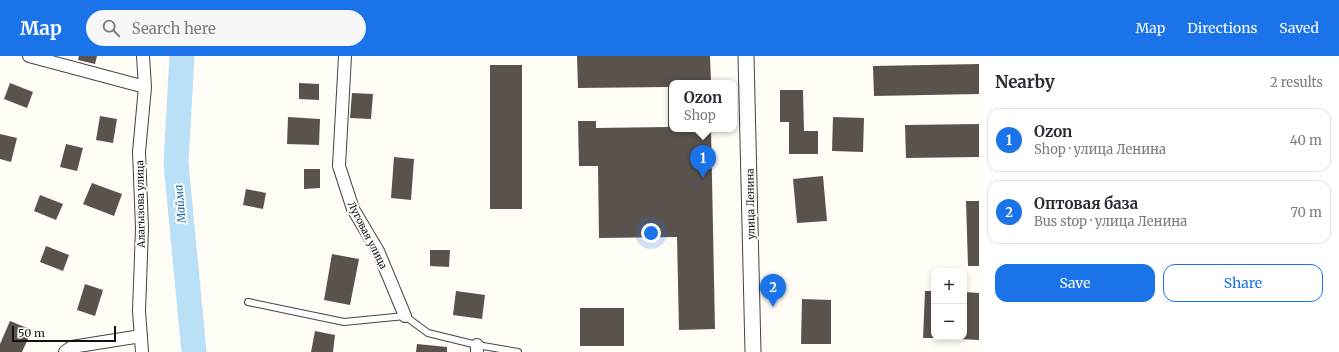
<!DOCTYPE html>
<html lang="en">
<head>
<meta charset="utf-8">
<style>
  :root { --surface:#fff; --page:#f7f7f7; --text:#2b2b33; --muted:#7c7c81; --line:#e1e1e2; --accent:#1a73e8 }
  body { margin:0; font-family:Merriweather,serif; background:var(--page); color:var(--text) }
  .controls { position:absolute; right:12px; bottom:12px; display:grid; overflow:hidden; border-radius:8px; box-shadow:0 2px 6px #0003 }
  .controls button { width:36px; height:36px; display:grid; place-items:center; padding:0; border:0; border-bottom:1px solid var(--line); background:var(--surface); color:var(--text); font:20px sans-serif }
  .scale { position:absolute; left:12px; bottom:10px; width:104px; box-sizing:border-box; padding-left:4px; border:2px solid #111; border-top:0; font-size:11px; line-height:14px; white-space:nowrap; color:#111; -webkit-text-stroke:3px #fff; paint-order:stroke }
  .you { position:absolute; left:651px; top:177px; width:14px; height:14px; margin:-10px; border:3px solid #fff; border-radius:50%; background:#1a73e8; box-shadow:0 0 0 6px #1a73e833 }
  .badge { display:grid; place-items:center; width:26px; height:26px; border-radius:50%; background:var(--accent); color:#fff; font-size:13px; font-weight:700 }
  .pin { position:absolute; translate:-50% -33px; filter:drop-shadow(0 1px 2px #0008) }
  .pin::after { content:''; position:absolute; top:21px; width:14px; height:12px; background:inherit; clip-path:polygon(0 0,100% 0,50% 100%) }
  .popup { position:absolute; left:669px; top:24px; width:68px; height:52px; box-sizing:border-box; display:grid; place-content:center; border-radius:8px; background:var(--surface); filter:drop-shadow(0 1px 3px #0005); font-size:13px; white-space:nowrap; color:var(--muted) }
  .popup b { font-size:15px; color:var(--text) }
  .popup::after { content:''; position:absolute; left:50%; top:100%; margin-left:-8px; border:8px solid transparent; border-top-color:var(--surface) }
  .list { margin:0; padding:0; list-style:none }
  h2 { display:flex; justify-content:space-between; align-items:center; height:52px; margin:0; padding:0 16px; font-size:17px }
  h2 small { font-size:13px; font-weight:400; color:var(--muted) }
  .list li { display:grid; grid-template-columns:26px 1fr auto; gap:12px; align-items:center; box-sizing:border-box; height:64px; margin:0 8px 8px; padding:0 8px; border:1px solid var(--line); border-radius:12px }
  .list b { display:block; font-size:15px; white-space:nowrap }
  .list p { margin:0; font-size:13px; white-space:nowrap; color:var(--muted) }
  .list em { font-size:13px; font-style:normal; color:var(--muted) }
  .actions { display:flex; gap:8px; padding:12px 16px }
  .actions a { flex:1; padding:9px 0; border:1px solid var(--accent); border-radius:12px; text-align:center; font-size:14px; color:var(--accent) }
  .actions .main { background:var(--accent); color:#fff }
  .icon { flex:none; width:22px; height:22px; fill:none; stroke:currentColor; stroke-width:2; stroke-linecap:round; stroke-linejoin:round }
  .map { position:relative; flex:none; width:979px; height:296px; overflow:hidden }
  header { display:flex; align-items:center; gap:24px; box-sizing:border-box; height:56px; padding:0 20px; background:var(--accent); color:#fff }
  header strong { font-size:19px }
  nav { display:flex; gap:22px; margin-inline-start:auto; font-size:14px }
  .search { width:280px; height:36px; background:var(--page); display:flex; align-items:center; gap:10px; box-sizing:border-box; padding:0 14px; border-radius:22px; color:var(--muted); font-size:15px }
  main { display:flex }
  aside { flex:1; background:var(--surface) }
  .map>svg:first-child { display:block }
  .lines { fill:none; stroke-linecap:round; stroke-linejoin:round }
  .river { stroke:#b9e0f7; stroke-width:25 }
  .building { fill:#5a524d }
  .service-casing { stroke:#444; stroke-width:8 }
  .minor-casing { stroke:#444; stroke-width:14 }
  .tertiary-casing { stroke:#444; stroke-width:17 }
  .service { stroke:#fff; stroke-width:6 }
  .minor { stroke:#fff; stroke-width:12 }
  .tertiary { stroke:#fff; stroke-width:15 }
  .labels { text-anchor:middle; stroke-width:4; stroke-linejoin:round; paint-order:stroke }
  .street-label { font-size:10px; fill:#111; stroke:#fff }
  .water-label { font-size:11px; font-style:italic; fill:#1768a6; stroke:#fff }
</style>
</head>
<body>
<header>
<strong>Map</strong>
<div class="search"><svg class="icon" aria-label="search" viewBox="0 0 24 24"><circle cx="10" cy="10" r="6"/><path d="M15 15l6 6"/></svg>Search here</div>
<nav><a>Map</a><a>Directions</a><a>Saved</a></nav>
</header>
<main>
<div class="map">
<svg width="979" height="296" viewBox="0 0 979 296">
  <rect width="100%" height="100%" fill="#fffdf5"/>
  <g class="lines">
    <!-- river -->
    <path class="river" d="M182 0 176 107 194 296"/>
  </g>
  <!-- building -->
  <path class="building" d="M79 0H97L95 8 78 4Z
    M577 0H710L711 27H672V73H711L715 273 679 274 677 181 599 182 598 110H579L578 65H596V72L668 71V31L578 32Z
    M979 8V38L874 40 873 10Z
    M490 9H522V153H490Z
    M10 27 33 36 27 52 4 43Z
    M299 27 319 28V44L299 43Z
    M780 34H803L804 75H818V98H789V66H780Z
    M352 37 373 38 371 63 350 62Z
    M100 60 117 63 113 87 96 84Z
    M288 61 320 63 319 89 287 88Z
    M833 61 864 62 863 96 832 95Z
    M979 68V101L906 102 905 69Z
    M0 78 17 82 11 106 0 103Z
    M66 88 83 92 77 115 60 111Z
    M394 101 414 103 411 144 391 142Z
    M304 113H320V132L304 133Z
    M823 120 827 165 797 167 793 123Z
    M92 127 122 138 114 160 83 148Z
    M246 133 266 137 263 153 243 149Z
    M40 139 63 148 56 164 34 155Z
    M966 145H979V210H968Z
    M46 190 69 199 63 215 40 206Z
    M430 194H450L449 211 430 210Z
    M332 198 359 203 350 249 324 244Z
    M85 228 103 234 95 260 77 254Z
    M456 235 485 239 482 263 453 259Z
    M925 235H934V282H923Z
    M964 236 979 237V284L938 282V281H964Z
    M802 243 831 244V288H801Z
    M580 252H624V290H580Z
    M10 265 32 274 22 296H0V288Z
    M315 275 335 279 333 296H311Z
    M417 288 447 291V296H416Z"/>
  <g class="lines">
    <!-- service casing -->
    <g class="service-casing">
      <path id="service" d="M248 246 344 266 405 260 428 277 477 289 518 296"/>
    </g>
    <!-- minor casing -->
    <g class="minor-casing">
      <path id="minor" d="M29 0 145 31
        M345 0 339 110 353 153 378 195 405 260
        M65 296 72 291 141 280
        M142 296 139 255 142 172 139 96 145 31 143 0
        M477 296V289"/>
    </g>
    <!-- tertiary casing -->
    <g class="tertiary-casing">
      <path id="tertiary" d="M746 0 753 296"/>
    </g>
    <!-- service -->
    <use href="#service" class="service"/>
    <!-- minor -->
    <use href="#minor" class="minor"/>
    <!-- tertiary -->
    <use href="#tertiary" class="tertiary"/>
  </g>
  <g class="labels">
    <!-- street labels -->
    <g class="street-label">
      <text transform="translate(140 148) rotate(-91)" y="4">Алагызова улица</text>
      <text transform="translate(750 148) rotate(-91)" y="4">улица Ленина</text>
      <text transform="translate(368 179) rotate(63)" y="4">Луговая улица</text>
    </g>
    <!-- water labels -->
    <g class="water-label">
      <text transform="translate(180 148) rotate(-95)" y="4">Майма</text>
    </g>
  </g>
</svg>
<div class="controls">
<button>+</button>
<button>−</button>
</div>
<div class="scale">50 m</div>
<div class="you"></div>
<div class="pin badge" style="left:703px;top:122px">1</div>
<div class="popup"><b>Ozon</b>Shop</div>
<div class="pin badge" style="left:773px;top:251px">2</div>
</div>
<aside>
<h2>Nearby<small>2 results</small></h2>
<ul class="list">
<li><span class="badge">1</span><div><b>Ozon</b><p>Shop · улица Ленина</p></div><em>40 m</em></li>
<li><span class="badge">2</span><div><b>Оптовая база</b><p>Bus stop · улица Ленина</p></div><em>70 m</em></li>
</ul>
<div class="actions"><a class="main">Save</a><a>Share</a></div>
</aside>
</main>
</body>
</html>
